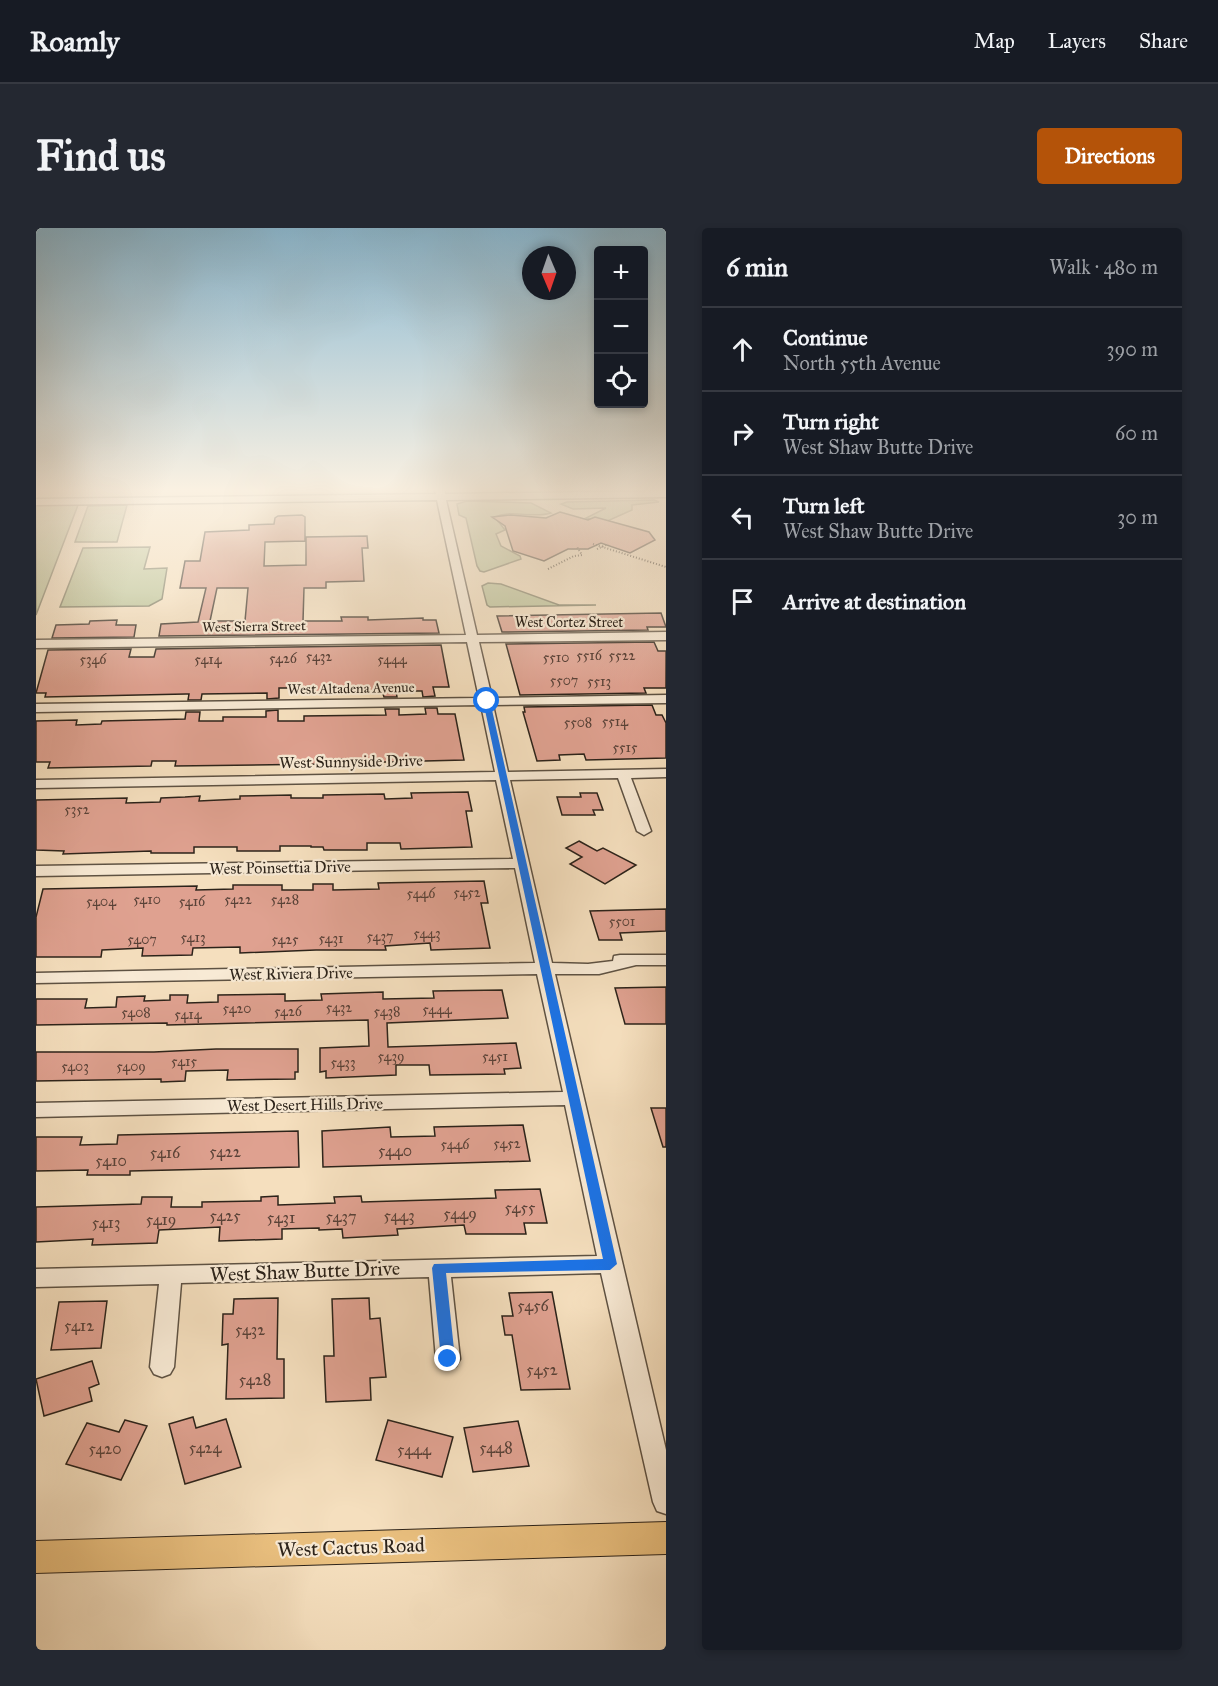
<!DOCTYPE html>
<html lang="en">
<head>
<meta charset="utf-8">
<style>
  :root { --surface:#171b24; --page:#242831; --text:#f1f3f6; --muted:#9ea1a6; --line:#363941; --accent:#b45309 }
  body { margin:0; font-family:"IM FELL Great Primer",serif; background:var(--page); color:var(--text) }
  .controls { position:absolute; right:18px; top:18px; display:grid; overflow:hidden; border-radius:6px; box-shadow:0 3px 9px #0003 }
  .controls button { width:54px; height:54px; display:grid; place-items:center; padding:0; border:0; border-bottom:2px solid var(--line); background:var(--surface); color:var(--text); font:30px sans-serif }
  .compass { position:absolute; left:486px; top:18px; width:54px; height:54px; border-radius:50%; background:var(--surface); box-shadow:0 3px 9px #0003; rotate:178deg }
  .stop { position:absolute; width:18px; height:18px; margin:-14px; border:4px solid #1a73e8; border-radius:50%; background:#fff }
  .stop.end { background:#1a73e8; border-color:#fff; box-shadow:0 2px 6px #0008 }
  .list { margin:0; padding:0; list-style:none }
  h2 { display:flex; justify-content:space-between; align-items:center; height:78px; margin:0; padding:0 24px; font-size:26px }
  h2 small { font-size:20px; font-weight:400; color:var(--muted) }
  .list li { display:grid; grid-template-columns:39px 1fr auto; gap:18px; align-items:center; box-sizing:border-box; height:84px; padding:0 24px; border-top:2px solid var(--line) }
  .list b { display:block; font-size:22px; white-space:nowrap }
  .list p { margin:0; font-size:20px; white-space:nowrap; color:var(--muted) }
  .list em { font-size:20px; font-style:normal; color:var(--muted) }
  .icon { flex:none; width:33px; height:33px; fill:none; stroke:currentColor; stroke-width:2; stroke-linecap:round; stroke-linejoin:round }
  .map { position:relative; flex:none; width:630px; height:1422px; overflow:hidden; border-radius:6px }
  header { display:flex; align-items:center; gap:36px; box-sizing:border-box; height:84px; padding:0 30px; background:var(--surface); border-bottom:2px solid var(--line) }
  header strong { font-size:28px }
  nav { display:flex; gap:33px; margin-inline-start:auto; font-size:21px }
  .intro { display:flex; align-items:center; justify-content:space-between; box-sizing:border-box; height:144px; padding:0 36px }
  h1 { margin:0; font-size:42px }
  .button { padding:15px 27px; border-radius:6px; background:var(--accent); color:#fff; font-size:21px; font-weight:700 }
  main { display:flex; gap:36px; padding:0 36px }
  aside { flex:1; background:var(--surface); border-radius:6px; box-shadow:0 3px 9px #0003 }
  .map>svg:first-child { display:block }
  .green { fill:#b8c295; stroke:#727258; stroke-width:1.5 }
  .building { fill:#dfa190; stroke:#2c231a; stroke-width:1.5; fill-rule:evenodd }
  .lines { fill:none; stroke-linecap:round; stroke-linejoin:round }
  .minor-casing { stroke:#5e5243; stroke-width:3 }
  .major-casing { stroke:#2c231a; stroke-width:2 }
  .path { stroke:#2c231a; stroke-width:2; stroke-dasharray:1 2; stroke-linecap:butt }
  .minor { fill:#f8ead5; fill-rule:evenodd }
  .major { fill:#eac07f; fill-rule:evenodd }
  .route { fill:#1a73e8 }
  .labels { text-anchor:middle; stroke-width:4.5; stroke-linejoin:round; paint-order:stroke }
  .far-street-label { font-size:14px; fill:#2c231a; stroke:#f8ead5 }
  .number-label { font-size:14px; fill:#594238 }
  .street-label { font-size:16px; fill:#2c231a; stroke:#f8ead5 }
  .near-number-label { font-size:16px; fill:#594238 }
  .near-street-label { font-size:20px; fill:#2c231a; stroke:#f8ead5 }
</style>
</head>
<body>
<header>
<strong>Roamly</strong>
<nav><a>Map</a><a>Layers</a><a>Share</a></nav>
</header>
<div class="intro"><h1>Find us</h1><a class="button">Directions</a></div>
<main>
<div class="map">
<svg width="630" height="1422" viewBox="0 0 630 1422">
  <rect width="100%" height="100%" fill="#f5dfbe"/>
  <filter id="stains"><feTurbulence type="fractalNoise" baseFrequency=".00333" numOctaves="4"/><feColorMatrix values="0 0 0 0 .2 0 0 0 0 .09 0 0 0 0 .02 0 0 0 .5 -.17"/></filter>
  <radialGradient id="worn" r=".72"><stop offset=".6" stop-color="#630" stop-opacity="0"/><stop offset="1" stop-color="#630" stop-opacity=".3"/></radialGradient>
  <!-- green -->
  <path class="green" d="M618 272 623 274 596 277V282L567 295 550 290 570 280 537 281 525 276 531 274Z
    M431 273 495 275 515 285C497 291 477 281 459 289L469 302 460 306 465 318 484 328 485 331 448 344 444 343 441 338 430 290 423 287 421 276Z
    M0 277H42L0 387Z
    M91 277 81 314H39L52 278Z
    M114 319 108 341 131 340 126 371 113 378 24 379 47 320Z
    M452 355 465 356 523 377H560L454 379 451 377 446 358Z"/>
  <!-- building -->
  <path class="building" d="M524 284 552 292 559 289 613 304 619 312 594 325 565 315 552 321H532L508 333 477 323 469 298 456 289 475 287 510 290Z
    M266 287 269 289V313L229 314 228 338 270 337V309L331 308 332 320H326L328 353 290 354V360H268L267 393H306L305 389H332V392L387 390V392H400L403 405 123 408 125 396 162 394 170 360H144L149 333H164L169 304 213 302V297L238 296 239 290 242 288ZM181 360H212L209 393H174Z
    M625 385 630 399H611L612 402 466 404 461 388Z
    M81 392 80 397H100L98 409 16 410 20 397 53 396 54 393Z
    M618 414 622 423H630V460H608L610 465 484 467 470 416Z
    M405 417 413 459H397L399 468 387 469 386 463H360L361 469H348L346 463 268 464 267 460H243V470L231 471V465L166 466 165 472H152L153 466H150L9 469 10 465H0L12 422 95 421 93 429H118L120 421Z
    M616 477 620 487H626L630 495V530L550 532 548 526 523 527 524 532 501 533 487 484H489L488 479Z
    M389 480H401L402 486H419L428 532 309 535V531H285V536L139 538 140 533H116L115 538 12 540 14 534H0V493L41 492 40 497 65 496 66 493 149 491 150 484H164L163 493H187V489H230V483L242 482V493H268V488L350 487 349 481H363V487L390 486Z
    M432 564 436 583H430L436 619 365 621 364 615H331V622H288L287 619H275V618H244V623H201V619H158V625H115V623L27 626 28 623 0 622V572L91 570 90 575 124 574 125 570 149 569 164 568 163 573 204 571V568L255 567V570H287V567L348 566 349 571 376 570 375 565Z
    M544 565H561L567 582H557L559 587H526L521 569H545Z
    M543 613 561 623 567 620 600 637 569 656 534 636 546 629 530 620Z
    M448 653 452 675H445L454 720 395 722 394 715 349 718 350 722H280L204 725V719L157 720 156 727 106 728 107 720 66 722 65 729H0V689L7 661 161 658 160 662 197 661V657H246V662H277V656H297V662L343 661 342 655Z
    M630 681V703L584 705 586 712H563L554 683Z
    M630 759V796H589L579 760Z
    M466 762 472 790 351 795 352 819 480 815 485 840 468 841 469 846 394 847 393 837H360V847L290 850V843L284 844V820L333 818 332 792 131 797V795L0 797V771H51L49 780 80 779 81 769 109 768 108 773 134 772V767H152L151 775 182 774V767L249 766V773L286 772 285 766 347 764V771L398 770 397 763Z
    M180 821H262V844H259V851L191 852 192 842 150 843 149 853 125 854V851L0 853V824H118Z
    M615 880H630V919H627Z
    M487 897 494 933 287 939 286 903 354 899 355 909 399 908 398 899Z
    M262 903 263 939 94 943V947H51L52 942 0 943V909H46L44 917 81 916 82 907Z
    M504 961 511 995H488L490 1006H430L428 997 361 1001 362 1007 307 1010 306 1001 283 1002V1000L246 1001V1011L183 1013 184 999 123 1002 121 1015 56 1017 57 1011 0 1014V979L105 976 106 969H136L135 979H166V974L225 973V969L242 968V977L299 975 298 969 325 968 326 974 460 970 459 962Z
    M516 1064 534 1161 485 1162 476 1107H469L466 1088H477L473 1065Z
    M242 1070 241 1131H248V1170L190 1171 192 1116 186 1117 187 1086H197L198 1071Z
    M333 1070 334 1091 344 1090 350 1149 334 1150 335 1172 290 1174 288 1128H298L296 1071Z
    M71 1073 65 1120 15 1122 23 1074Z
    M56 1133 63 1156 53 1160 56 1173 8 1188 0 1151Z
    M157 1189 160 1200 190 1191 205 1239 149 1256 133 1196Z
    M89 1192 111 1198 85 1252 30 1236 51 1195 83 1204Z
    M352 1192 417 1209 406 1249 340 1232Z
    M482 1193 493 1238 437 1244 428 1200Z"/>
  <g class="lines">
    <!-- minor casing -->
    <g class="minor-casing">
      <path id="minor" d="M398 260H408L409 266 630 263V269L410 272 441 407 630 404V412L443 414 456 470 630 467V475L457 477 472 544 630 541V549L595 550 615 603 608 607 601 603 582 550 474 552 516 735 552 736 577 733 578 728 584 727H630V737H600L563 746H519L630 1222V1286L621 1283 617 1274 565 1045 415 1049 424 1131 420 1138 412 1141 404 1138 400 1131 393 1049 145 1055 138 1139 134 1146 126 1149 118 1146 114 1139 123 1056 0 1059V1041L561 1028 529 877 0 889V875L527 864 501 746 0 755V745L499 735 479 640 0 648V638L477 631 460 552 0 560V552L459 544 445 477 0 484V476L443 470 431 414 0 420V412L430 407 401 272 0 277V271L400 266Z"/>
    </g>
    <!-- major casing -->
    <g class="major-casing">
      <path id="major" d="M630 1294V1326L0 1345V1313Z"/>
    </g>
    <!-- path -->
    <path class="path" d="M557 316 630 339
      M561 321 572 316
      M512 341 538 328 546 327 541 319"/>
    <!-- minor -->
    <use href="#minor" class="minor"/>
    <!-- major -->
    <use href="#major" class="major"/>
  </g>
  <!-- sky -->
  <linearGradient id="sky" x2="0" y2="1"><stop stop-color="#89b8d2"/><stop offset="0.57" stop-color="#faf1e2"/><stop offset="1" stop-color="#faf1e2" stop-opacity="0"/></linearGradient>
  <rect width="630" height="459" fill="url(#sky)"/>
  <!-- route -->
  <path class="route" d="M451 471 454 473 581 1036 574 1042 410 1045 419 1131 417 1135H407L405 1131 396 1040 398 1036 567 1031 447 473Z"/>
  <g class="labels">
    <!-- far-street labels -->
    <g class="far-street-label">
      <text x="533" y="399">West Cortez Street</text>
      <text transform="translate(218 398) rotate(-1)" y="5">West Sierra Street</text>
      <text transform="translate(315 460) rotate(-1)" y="5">West Altadena Avenue</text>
    </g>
    <!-- number labels -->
    <g class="number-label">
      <text x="553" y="432">5516</text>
      <text x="586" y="432">5522</text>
      <text x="283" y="433">5432</text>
      <text x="520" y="434">5510</text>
      <text x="247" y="435">5426</text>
      <text x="57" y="436">5346</text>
      <text x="172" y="436">5414</text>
      <text x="356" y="436">5444</text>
      <text x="528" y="457">5507</text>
      <text x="563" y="458">5513</text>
      <text x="579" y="498">5514</text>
      <text x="542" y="499">5508</text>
      <text x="589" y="524">5515</text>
      <text x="41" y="586">5352</text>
      <text x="431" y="669">5452</text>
      <text x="385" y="670">5446</text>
      <text x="111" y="676">5410</text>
      <text x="202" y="676">5422</text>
      <text x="249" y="676">5428</text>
      <text x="65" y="678">5404</text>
      <text x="156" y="678">5416</text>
      <text x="586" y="698">5501</text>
      <text x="391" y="710">5443</text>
      <text x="344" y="713">5437</text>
      <text x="157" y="714">5413</text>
      <text x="295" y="715">5431</text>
      <text x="106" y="716">5407</text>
      <text x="249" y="716">5425</text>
      <text x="303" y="784">5432</text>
      <text x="201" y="785">5420</text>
      <text x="401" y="786">5444</text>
      <text x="252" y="788">5426</text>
      <text x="351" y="788">5438</text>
      <text x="100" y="789">5408</text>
      <text x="152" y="791">5414</text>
      <text x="355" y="833">5439</text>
      <text x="459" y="833">5451</text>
      <text x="148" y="838">5415</text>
      <text x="307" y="839">5433</text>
      <text x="39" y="843">5403</text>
      <text x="95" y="843">5409</text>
      <text x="471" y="920">5452</text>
      <text x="419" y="921">5446</text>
    </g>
    <!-- street labels -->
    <g class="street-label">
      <text transform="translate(315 533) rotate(-1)" y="6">West Sunnyside Drive</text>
      <text transform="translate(244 639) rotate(-1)" y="6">West Poinsettia Drive</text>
      <text transform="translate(255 745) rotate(-1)" y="6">West Riviera Drive</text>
      <text transform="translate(269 876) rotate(-1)" y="6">West Desert Hills Drive</text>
    </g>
    <!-- near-number labels -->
    <g class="near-number-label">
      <text x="359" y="928">5440</text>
      <text x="189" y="929">5422</text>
      <text x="129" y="930">5416</text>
      <text x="75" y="938">5410</text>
      <text x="484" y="985">5455</text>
      <text x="424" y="991">5449</text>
      <text x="189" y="993">5425</text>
      <text x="363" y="993">5443</text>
      <text x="305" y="994">5437</text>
      <text x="245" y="995">5431</text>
      <text x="125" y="997">5419</text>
      <text x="70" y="1000">5413</text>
      <text x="497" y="1083">5456</text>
      <text x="43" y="1103">5412</text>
      <text x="214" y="1107">5432</text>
      <text x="506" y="1147">5452</text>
      <text x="219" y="1157">5428</text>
      <text x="169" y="1225">5424</text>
      <text x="460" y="1225">5448</text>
      <text x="69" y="1226">5420</text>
      <text x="378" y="1227">5444</text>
    </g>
    <!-- near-street labels -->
    <g class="near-street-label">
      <text transform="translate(269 1043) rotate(-2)" y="7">West Shaw Butte Drive</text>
      <text transform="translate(315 1319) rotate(-2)" y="7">West Cactus Road</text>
    </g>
  </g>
  <rect width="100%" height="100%" filter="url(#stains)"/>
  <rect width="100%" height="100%" fill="url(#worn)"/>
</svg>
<div class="controls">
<button>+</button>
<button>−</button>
<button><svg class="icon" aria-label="locate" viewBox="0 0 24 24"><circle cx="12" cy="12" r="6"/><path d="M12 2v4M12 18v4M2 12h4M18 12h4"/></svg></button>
</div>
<svg class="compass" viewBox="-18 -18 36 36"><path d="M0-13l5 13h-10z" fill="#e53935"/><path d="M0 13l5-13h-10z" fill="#9ea1a6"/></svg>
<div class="stop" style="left:451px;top:473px"></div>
<div class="stop end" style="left:412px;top:1131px"></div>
</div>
<aside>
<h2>6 min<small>Walk · 480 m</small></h2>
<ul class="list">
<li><svg class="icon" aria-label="ahead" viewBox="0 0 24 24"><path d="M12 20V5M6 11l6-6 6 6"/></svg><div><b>Continue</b><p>North 55th Avenue</p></div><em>390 m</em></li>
<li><svg class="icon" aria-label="right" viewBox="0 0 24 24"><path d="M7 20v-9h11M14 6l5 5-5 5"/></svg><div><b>Turn right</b><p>West Shaw Butte Drive</p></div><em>60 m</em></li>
<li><svg class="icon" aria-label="left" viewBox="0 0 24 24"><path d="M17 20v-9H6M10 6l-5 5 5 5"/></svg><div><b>Turn left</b><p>West Shaw Butte Drive</p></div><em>30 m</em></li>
<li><svg class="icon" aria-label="arrive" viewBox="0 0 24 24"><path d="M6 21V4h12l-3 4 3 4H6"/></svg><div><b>Arrive at destination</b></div></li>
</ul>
</aside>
</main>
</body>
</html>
